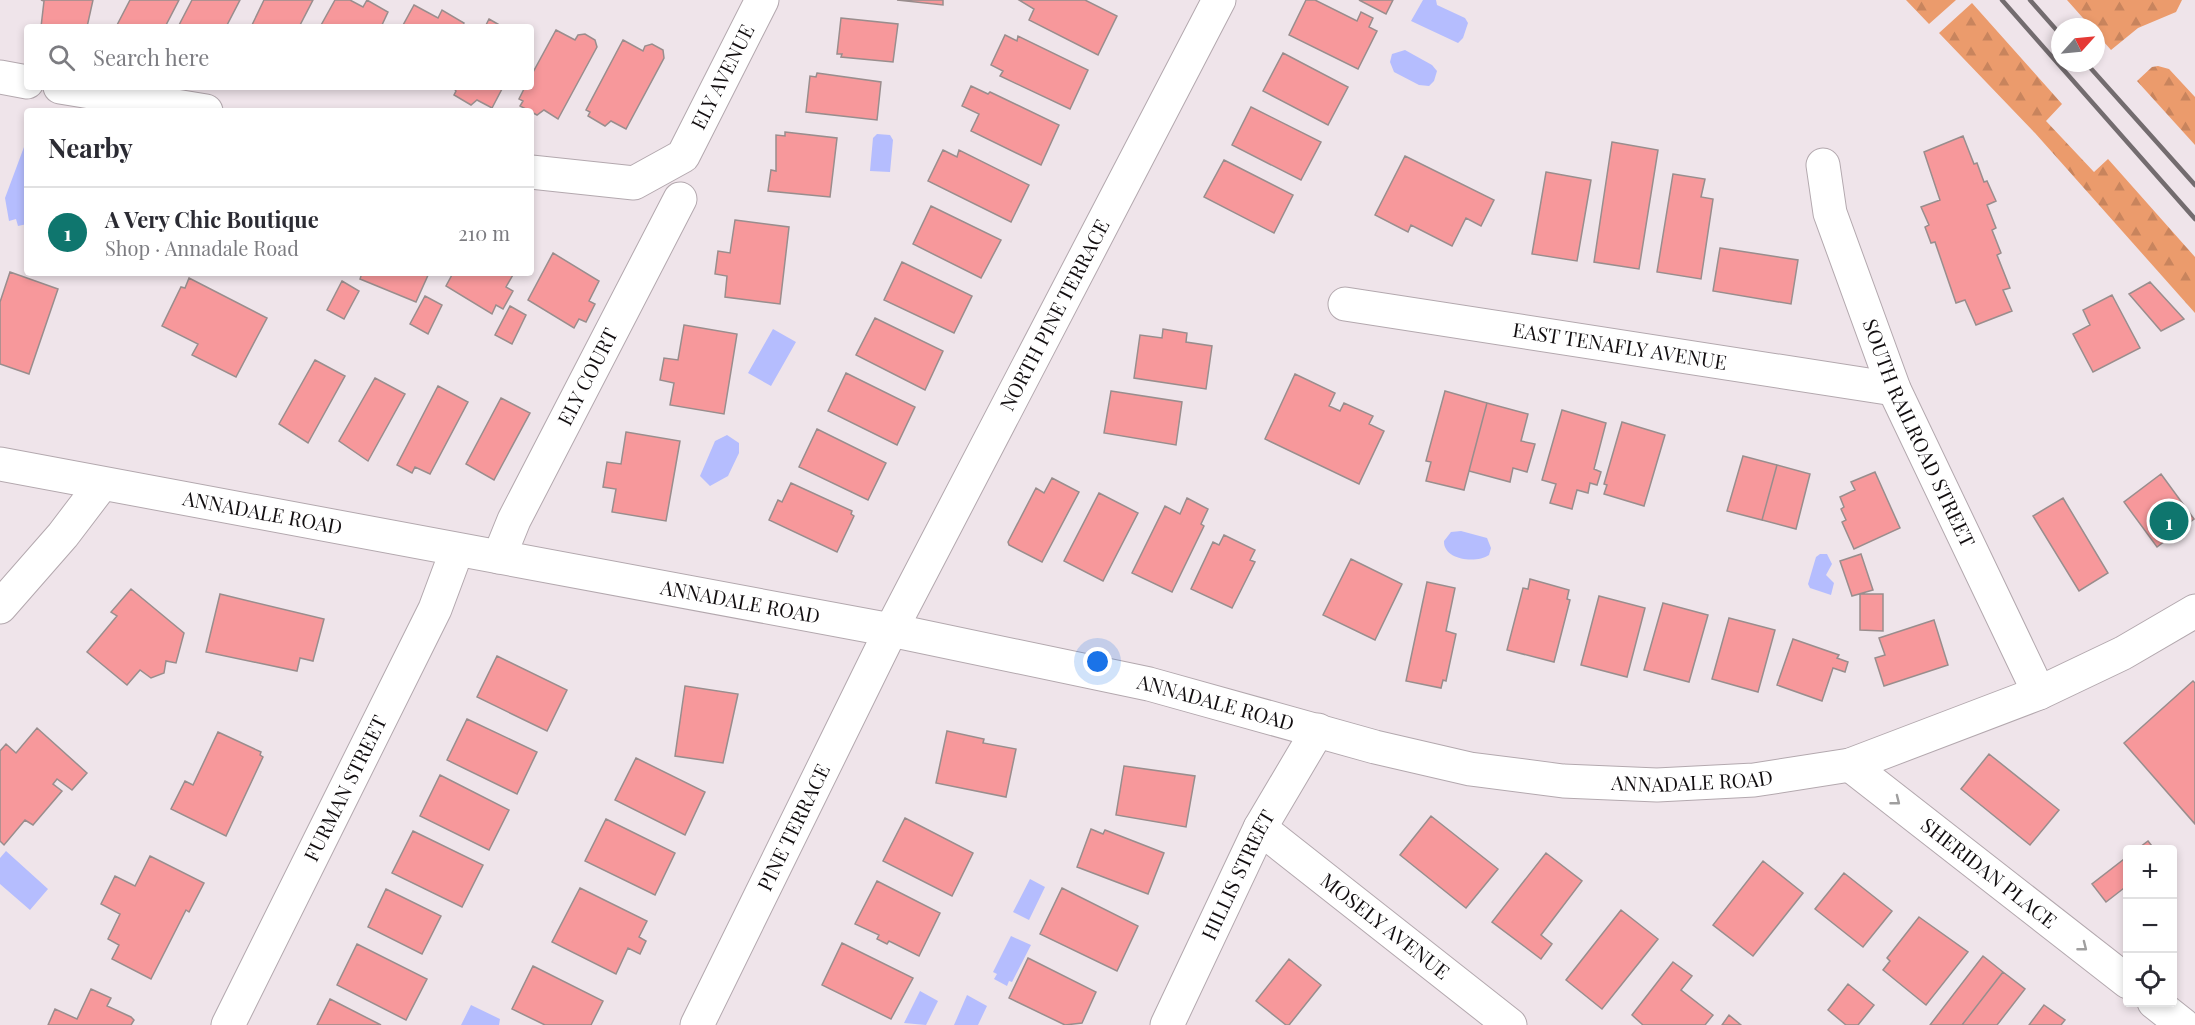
<!DOCTYPE html>
<html lang="en">
<head>
<meta charset="utf-8">
<style>
  :root { --surface:#fff; --page:#f7f7f7; --text:#2b2b33; --muted:#7c7c81; --line:#e1e1e2; --accent:#0f766e }
  body { margin:0; font-family:"Playfair Display",serif; background:var(--page); color:var(--text) }
  .controls { position:absolute; right:18px; bottom:18px; display:grid; overflow:hidden; border-radius:6px; box-shadow:0 3px 9px #0003 }
  .controls button { width:54px; height:54px; display:grid; place-items:center; padding:0; border:0; border-bottom:2px solid var(--line); background:var(--surface); color:var(--text); font:30px sans-serif }
  .compass { position:absolute; left:2051px; top:18px; width:54px; height:54px; border-radius:50%; background:var(--surface); box-shadow:0 3px 9px #0003; rotate:63deg }
  .you { position:absolute; left:1098px; top:662px; width:21px; height:21px; margin:-15px; border:4px solid #fff; border-radius:50%; background:#1a73e8; box-shadow:0 0 0 9px #1a73e833 }
  .badge { display:grid; place-items:center; width:39px; height:39px; border-radius:50%; background:var(--accent); color:#fff; font-size:20px; font-weight:700 }
  .pin { position:absolute; translate:-50% -50%; border:3px solid #fff; box-shadow:0 2px 6px #0006 }
  .list { margin:0; padding:0; list-style:none }
  h2 { display:flex; justify-content:space-between; align-items:center; height:78px; margin:0; padding:0 24px; font-size:26px }
  h2 small { font-size:20px; font-weight:400; color:var(--muted) }
  .list li { display:grid; grid-template-columns:39px 1fr auto; gap:18px; align-items:center; box-sizing:border-box; height:90px; padding:0 24px; border-top:2px solid var(--line) }
  .list b { display:block; font-size:22px; white-space:nowrap }
  .list p { margin:0; font-size:20px; white-space:nowrap; color:var(--muted) }
  .list em { font-size:20px; font-style:normal; color:var(--muted) }
  .icon { flex:none; width:33px; height:33px; fill:none; stroke:currentColor; stroke-width:2; stroke-linecap:round; stroke-linejoin:round }
  .map { position:relative; flex:none; width:2195px; height:1025px; overflow:hidden }
  .search { position:absolute; background:var(--surface); box-shadow:0 3px 9px #0003; left:24px; top:24px; width:510px; height:66px; display:flex; align-items:center; gap:15px; box-sizing:border-box; padding:0 21px; border-radius:6px; color:var(--muted); font-size:22px }
  .panel { position:absolute; background:var(--surface); box-shadow:0 3px 9px #0003; left:24px; top:108px; width:510px; height:168px; border-radius:6px }
  .map>svg:first-child { display:block }
  .forest { fill:url(#forest-firs) }
  .water { fill:#b5bdfe }
  .building { fill:#f7989b; stroke:#998d8d; stroke-width:1.5 }
  .lines { fill:none; stroke-linecap:round; stroke-linejoin:round }
  .minor-casing { stroke:#b3a8ae; stroke-width:35 }
  .tertiary-casing { stroke:#b3a8ae; stroke-width:35 }
  .minor { stroke:#fff; stroke-width:33 }
  .tertiary { stroke:#fff; stroke-width:33 }
  .rail { stroke:#736c6f; stroke-width:4.5 }
  .oneway { stroke:#a09f9f }
  .labels { text-anchor:middle; stroke-width:6; stroke-linejoin:round; paint-order:stroke }
  .street-label { font-size:20px; fill:#120e10; stroke:#efe4ea }
</style>
</head>
<body>
<div class="map">
<svg width="2195" height="1025" viewBox="0 0 2195 1025">
  <defs>
    <pattern id="forest-firs" width="22" height="20" patternUnits="userSpaceOnUse" patternTransform="scale(1.5)"><rect width="22" height="20" fill="#eb9b6c"/><path d="M5 1l3.5 6h-7zM16 11l3.5 6h-7z" fill="#c8845d"/></pattern>
  </defs>
  <rect width="100%" height="100%" fill="#efe4ea"/>
  <!-- forest -->
  <path class="forest" d="M1906 0H1956L1929 24Z
    M2067 0H2182L2176 12 2138 28 2111 50 2096 33V27H2091Z
    M1972 3 2062 104 2046 121 2094 172 2108 159 2195 257V313L2035 133 1939 33Z
    M2158 66 2169 69 2195 97V145L2137 81 2152 67Z"/>
  <!-- water -->
  <path class="water" d="M1423 0H1436L1437 5 1465 18 1468 23 1463 38 1458 43 1411 21Z
    M1405 50 1432 65 1437 71 1434 81 1429 86 1419 85 1394 72 1390 62 1392 54Z
    M877 134 890 135 893 140 890 172 870 171 873 138Z
    M24 147 27 148V224L18 226 16 219 9 221 5 198Z
    M773 329 796 342 771 386 748 373Z
    M727 435 739 443V453L728 476 710 486 700 476 715 441Z
    M1461 531 1487 538 1491 548 1489 555C1476 564 1443 560 1444 541L1451 532Z
    M1820 554H1827L1832 564 1826 575 1834 583 1831 595 1810 588 1808 584 1816 557Z
    M6 851 48 889 30 910 0 884V858Z
    M1030 879 1045 887 1029 920 1013 912Z
    M1011 936 1031 945 1012 982 1009 981 1007 986 994 979 997 974 993 972Z
    M920 991 938 1001 926 1025 904 1023Z
    M967 995 987 1006 978 1025H954Z
    M471 1005 500 1019 499 1025H461Z"/>
  <!-- building -->
  <path class="building" d="M41 0H93L87 27H41L44 1Z
    M130 0H179L165 27H116Z
    M192 0H240L226 27H178Z
    M264 0H313L299 27H251Z
    M335 0H350L363 7 367 0 388 12 381 27H320Z
    M897 0H943V5Z
    M1019 0H1085L1117 16 1098 55 1029 20 1034 9Z
    M1306 0H1315L1357 21 1361 12 1373 18 1369 27 1377 31 1358 69 1289 35Z
    M1359 0H1393L1386 14Z
    M414 5 438 18 442 10 464 23 462 27H402Z
    M841 18 898 24 893 62 841 57 842 54H837Z
    M489 19 503 27H485Z
    M556 30 575 40 578 35 585 34 595 40 597 47 558 119 544 110 537 115 520 106 523 101 519 99 525 87H531V76Z
    M1005 35 1017 41 1018 36 1088 70 1070 109 1000 76 1003 71 991 65Z
    M623 40 643 51 645 46 652 44 663 50 664 58 626 129 611 121 605 126 588 116 590 112 586 110Z
    M1283 53 1348 87 1328 125 1263 91Z
    M817 73 881 82 877 120 806 112 810 76 816 77Z
    M971 86 988 94 990 92 1059 125 1041 165 971 131 979 114 962 106Z
    M453 87H503L492 108 477 100 471 105 454 95 456 91Z
    M1251 107 1321 142 1301 180 1232 145Z
    M785 132 837 138 830 197 768 191 771 170 776 171V135L785 136Z
    M1963 136 1974 164 1977 163 1984 182 1987 181 1996 201 1987 205 1996 228 1992 230 2001 253 1997 255 2010 288 2003 290 2012 311 1976 325 1965 300 1956 303 1935 242 1931 243 1925 227 1929 225 1921 207 1940 200 1924 152Z
    M1612 142 1658 150 1639 269 1594 262Z
    M943 150 957 157 959 150 1029 185 1011 222 928 181Z
    M1405 156 1494 200 1481 226 1466 218 1452 246 1411 225 1408 232 1375 215Z
    M1224 160 1293 195 1274 233 1204 197Z
    M1546 172 1591 180 1577 261 1532 254Z
    M1673 174 1705 179 1701 197 1713 199 1701 279 1657 272Z
    M931 206 1001 240 981 278 913 244Z
    M735 220 789 227 780 304 725 297 727 276 715 274 718 251 730 253Z
    M1720 248 1798 260 1791 304 1713 291Z
    M553 253 599 281 589 301 595 304 586 322 579 319 574 328 528 300Z
    M902 262 972 296 954 333 884 300Z
    M10 272 58 289 29 374 0 364V302Z
    M362 273H429L416 302 360 279Z
    M453 273H514L506 287 513 291 503 309 496 305 492 314 446 286Z
    M189 278 267 318 236 377 192 355 198 344 162 326 181 287 185 288Z
    M342 281 359 291 344 319 327 310Z
    M2150 282 2184 319 2161 331 2129 294Z
    M2112 295 2140 348 2093 372 2073 334 2090 325 2083 310Z
    M425 296 442 305 428 334 410 324Z
    M510 306 526 315 512 344 495 335Z
    M875 318 943 351 925 390 856 355Z
    M684 325 737 334 724 414 670 405 674 383 660 380 664 358 678 360Z
    M1163 329 1187 333 1186 342 1212 346 1206 389 1134 378 1140 335 1162 338Z
    M315 360 345 376 308 443 279 424Z
    M846 373 915 407 897 445 828 411Z
    M1295 374 1335 393 1329 406 1340 411 1344 403 1373 416 1369 424 1384 431 1359 484 1265 439Z
    M375 378 405 394 368 461 339 441Z
    M438 386 468 402 430 474 415 467 412 473 397 465Z
    M1111 391 1182 402 1176 445 1104 433Z
    M1445 391 1487 403 1464 490 1426 481 1431 462 1426 461Z
    M501 398 530 413 494 480 466 464Z
    M1487 403 1528 414 1521 441 1535 444 1527 472 1513 468 1510 482 1469 471Z
    M1562 410 1606 423 1594 469 1601 472 1597 485 1590 483 1588 493 1577 490 1572 509 1550 503 1556 484 1542 480Z
    M1622 422 1665 435 1644 506 1604 494 1607 485 1604 484Z
    M817 429 886 463 868 500 799 467Z
    M626 432 680 441 666 521 612 512 616 489 603 487 607 462 621 464Z
    M1743 456 1777 465 1762 520 1727 511Z
    M1777 465 1810 474 1796 529 1762 520Z
    M1875 472 1900 528 1854 549 1842 522 1846 520 1841 509 1844 507 1840 497 1855 490 1851 482Z
    M2161 474 2194 519 2157 547 2124 502Z
    M1052 478 1079 492 1042 562 1009 545 1008 542 1036 488 1044 493Z
    M791 483 852 511 851 514 854 516 837 552 769 520 778 500 782 502Z
    M1099 493 1138 513 1103 581 1064 561Z
    M1187 498 1208 509 1201 524 1204 526 1172 592 1132 573 1165 506 1180 514Z
    M2063 498 2108 573 2079 591 2033 516Z
    M1224 535 1255 550 1250 560 1255 562 1232 608 1191 589 1213 542 1219 545Z
    M1861 554 1873 590 1852 596 1840 561Z
    M1351 559 1402 584 1375 640 1323 615Z
    M1530 579 1569 590 1567 599 1570 600 1554 662 1507 650 1523 588 1528 589Z
    M1427 582 1455 588 1446 631 1456 634 1446 681 1443 680 1441 688 1406 681Z
    M131 589 184 633 176 663 166 661 164 673 151 678 140 670 127 685 87 652 117 616 111 612Z
    M220 594 324 619 313 661 300 658 297 671 206 652Z
    M1860 594H1883V631L1860 630Z
    M1599 596 1645 608 1627 677 1581 665Z
    M1663 603 1708 615 1689 682 1644 670Z
    M1729 618 1775 630 1758 692 1712 679Z
    M1934 620 1948 665 1884 686 1875 658 1885 655 1879 638Z
    M1793 639 1839 655 1837 658 1848 662 1845 672 1833 668 1822 701 1777 685Z
    M497 656 567 690 547 731 477 697Z
    M2193 681 2195 683V824L2124 743Z
    M685 686 738 694 723 763 675 756Z
    M467 719 537 752 517 794 447 760Z
    M37 728 87 773 72 790 57 779 53 784 62 791 33 825 25 820 4 845 0 841V751L6 744 16 753Z
    M947 731 984 739 983 743 1016 749 1006 797 936 783Z
    M218 732 261 752 260 755 263 757 226 836 171 809 185 781 193 785Z
    M1989 754 2059 810 2030 845 1961 789Z
    M636 758 705 792 685 835 615 800Z
    M1124 766 1195 776 1186 827 1116 815Z
    M440 775 509 810 489 850 420 816Z
    M1431 816 1498 869 1466 908 1400 855Z
    M905 818 973 853 952 896 883 861Z
    M606 819 675 853 655 895 585 861Z
    M1091 829 1103 834 1105 830 1164 853 1148 894 1077 867Z
    M413 831 483 865 462 907 392 873Z
    M2148 841 2155 850H2136Z
    M1546 853 1582 881 1541 935 1552 944 1541 959 1492 922Z
    M150 856 204 883 189 912 186 910 151 979 112 959 119 945 108 939 120 914 101 904 115 876 135 886Z
    M2128 856V885L2106 902 2092 884Z
    M1763 861 1803 893 1753 956 1713 925Z
    M1844 873 1892 911 1863 947 1815 909Z
    M877 881 940 913 919 956 889 941 887 944 877 939 879 935 855 924Z
    M580 888 647 921 639 937 646 941 640 954 628 948 616 974 552 942Z
    M1062 888 1138 926 1117 971 1040 934Z
    M386 889 441 916 422 954 368 927Z
    M1621 910 1658 939 1602 1009 1566 980Z
    M1919 917 1968 952 1926 1005 1883 970 1890 961 1887 958Z
    M842 943 913 978 891 1019 822 985Z
    M357 944 427 979 406 1020 337 985Z
    M1983 956 2003 972 1962 1025H1930Z
    M1028 958 1096 992 1082 1023 1065 1025 1009 998Z
    M1289 959 1321 985 1289 1025H1286L1256 1001Z
    M1673 962 1692 976 1681 990 1713 1015 1705 1025H1643L1632 1015Z
    M533 966 603 1001 591 1025H545L512 1009Z
    M2003 972 2025 989 1997 1025H1962Z
    M1848 984 1874 1005 1858 1025H1846L1828 1010Z
    M91 989 111 998 107 1006 131 1017 134 1020 131 1025H48L55 1009 77 1019Z
    M330 999 381 1025H317Z
    M2044 1005 2065 1020 2061 1025H2029Z
    M1729 1015 1741 1025H1722Z"/>
  <g class="lines">
    <!-- minor casing -->
    <g class="minor-casing">
      <g id="minor">
        <path d="M0 77 27 82"/>
        <path d="M60 87 206 111"/>
        <path id="s1" d="M1823 165 1830 213 1894 389 2039 693"/>
        <path id="s2" d="M531 172 634 183 683 156 762 0"/>
        <path id="s3" d="M1345 304 1894 389"/>
        <path id="s4" d="M499 557 514 520 680 199"/>
        <path d="M0 607 63 535 101 485"/>
        <path id="s5" d="M1850 765 2128 982"/>
        <path id="s6" d="M1260 828 1510 1025"/>
        <path d="M2154 1002 2183 1025"/>
        <path id="s7" d="M228 1025 435 609 457 550"/>
        <path id="s8" d="M697 1025 891 630 1219 0"/>
        <path id="s9" d="M1167 1025 1260 828 1318 730"/>
      </g>
    </g>
    <!-- tertiary casing -->
    <g class="tertiary-casing">
      <g id="tertiary">
        <path id="s10" d="M0 464 891 630 1149 684 1375 747 1470 769 1563 781 1657 785 1754 780 1850 765 2039 693 2123 653 2195 611"/>
      </g>
    </g>
    <!-- minor -->
    <use href="#minor" class="minor"/>
    <!-- tertiary -->
    <use href="#tertiary" class="tertiary"/>
    <!-- rail -->
    <path class="rail" d="M2002 0 2195 219
      M2030 0 2060 34
      M2086 63 2195 185"/>
  </g>
  <!-- one-way arrows -->
  <defs><path id="oneway-chevron" d="M-2-3.5L2.5 0L-2 3.5" fill="none" stroke-width="1.6" stroke-linecap="round" stroke-linejoin="round" transform="scale(1.5)"/></defs>
  <g class="oneway">
    <use href="#oneway-chevron" transform="translate(1896 801) rotate(38)"/>
    <use href="#oneway-chevron" transform="translate(2083 947) rotate(38)"/>
  </g>
  <g class="labels">
    <!-- street labels -->
    <g class="street-label">
      <text dy="7" stroke="none"><textPath href="#s2" startOffset="248">ELY AVENUE</textPath></text>
      <text dy="7" stroke="none"><textPath href="#s8" startOffset="795">NORTH PINE TERRACE</textPath></text>
      <text dy="7" stroke="none"><textPath href="#s3" startOffset="278">EAST TENAFLY AVENUE</textPath></text>
      <text dy="7" stroke="none"><textPath href="#s4" startOffset="201">ELY COURT</textPath></text>
      <text dy="7" stroke="none"><textPath href="#s1" startOffset="286">SOUTH RAILROAD STREET</textPath></text>
      <text dy="7" stroke="none"><textPath href="#s10" startOffset="267">ANNADALE ROAD</textPath></text>
      <text dy="7" stroke="none"><textPath href="#s10" startOffset="753">ANNADALE ROAD</textPath></text>
      <text dy="7" stroke="none"><textPath href="#s10" startOffset="1239">ANNADALE ROAD</textPath></text>
      <text dy="7" stroke="none"><textPath href="#s10" startOffset="1725">ANNADALE ROAD</textPath></text>
      <text dy="7" stroke="none"><textPath href="#s7" startOffset="264">FURMAN STREET</textPath></text>
      <text dy="7" stroke="none"><textPath href="#s8" startOffset="220">PINE TERRACE</textPath></text>
      <text dy="7" stroke="none"><textPath href="#s5" startOffset="176">SHERIDAN PLACE</textPath></text>
      <text dy="7" stroke="none"><textPath href="#s9" startOffset="166">HILLIS STREET</textPath></text>
      <text dy="7" stroke="none"><textPath href="#s6" startOffset="159">MOSELY AVENUE</textPath></text>
    </g>
  </g>
</svg>
<div class="controls">
<button>+</button>
<button>−</button>
<button><svg class="icon" aria-label="locate" viewBox="0 0 24 24"><circle cx="12" cy="12" r="6"/><path d="M12 2v4M12 18v4M2 12h4M18 12h4"/></svg></button>
</div>
<svg class="compass" viewBox="-18 -18 36 36"><path d="M0-13l5 13h-10z" fill="#e53935"/><path d="M0 13l5-13h-10z" fill="#7c7c81"/></svg>
<div class="you"></div>
<div class="pin badge" style="left:2169px;top:521px">1</div>
<div class="search"><svg class="icon" aria-label="search" viewBox="0 0 24 24"><circle cx="10" cy="10" r="6"/><path d="M15 15l6 6"/></svg>Search here</div>
<section class="panel">
<h2>Nearby<small></small></h2>
<ul class="list">
<li><span class="badge">1</span><div><b>A Very Chic Boutique</b><p>Shop · Annadale Road</p></div><em>210 m</em></li>
</ul>
</section>
</div>
</body>
</html>
